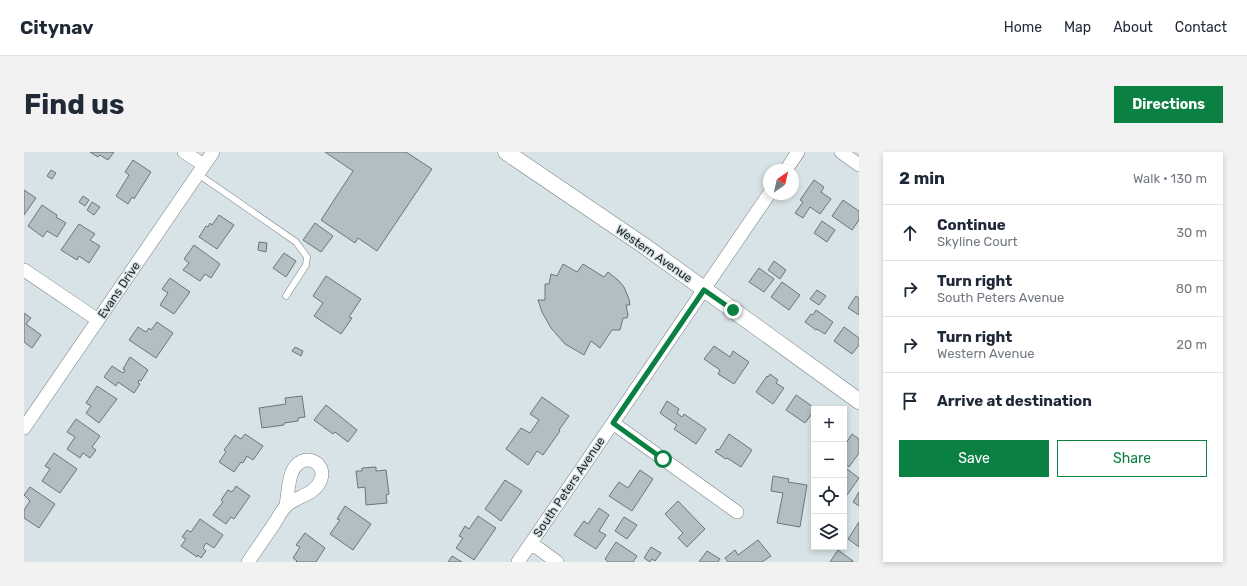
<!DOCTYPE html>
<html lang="en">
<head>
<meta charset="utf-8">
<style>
  :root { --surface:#fff; --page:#f2f2f3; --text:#1f2937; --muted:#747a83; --line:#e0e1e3; --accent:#0b8043 }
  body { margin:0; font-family:Rubik,sans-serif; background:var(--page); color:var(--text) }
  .controls { position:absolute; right:12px; bottom:12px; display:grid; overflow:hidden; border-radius:0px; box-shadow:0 2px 6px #0003 }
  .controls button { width:36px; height:36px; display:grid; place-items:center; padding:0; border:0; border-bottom:1px solid var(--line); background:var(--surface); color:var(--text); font:20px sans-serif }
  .compass { position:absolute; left:739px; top:12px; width:36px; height:36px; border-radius:50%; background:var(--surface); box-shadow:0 2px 6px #0003; rotate:34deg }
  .stop { position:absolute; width:12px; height:12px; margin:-9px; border:3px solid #0b8043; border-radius:50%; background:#fff }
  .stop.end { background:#0b8043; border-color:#fff; box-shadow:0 1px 4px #0008 }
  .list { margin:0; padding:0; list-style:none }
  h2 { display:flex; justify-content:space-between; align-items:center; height:52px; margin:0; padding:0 16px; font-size:17px }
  h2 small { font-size:13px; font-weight:400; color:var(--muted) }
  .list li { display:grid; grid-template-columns:26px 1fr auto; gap:12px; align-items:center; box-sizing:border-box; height:56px; padding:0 16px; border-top:1px solid var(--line) }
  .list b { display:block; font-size:15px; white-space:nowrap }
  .list p { margin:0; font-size:13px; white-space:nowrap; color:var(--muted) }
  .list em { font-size:13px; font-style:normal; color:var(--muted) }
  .actions { display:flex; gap:8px; padding:12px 16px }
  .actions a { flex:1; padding:9px 0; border:1px solid var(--accent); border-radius:0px; text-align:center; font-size:14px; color:var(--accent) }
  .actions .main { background:var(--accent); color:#fff }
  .icon { flex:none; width:22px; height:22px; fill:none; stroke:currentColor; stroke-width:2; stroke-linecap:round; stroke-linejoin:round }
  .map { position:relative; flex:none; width:835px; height:410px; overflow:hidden; border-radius:0px }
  header { display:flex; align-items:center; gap:24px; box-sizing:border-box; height:56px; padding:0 20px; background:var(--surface); border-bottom:1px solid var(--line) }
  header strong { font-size:19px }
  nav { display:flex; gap:22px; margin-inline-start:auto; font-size:14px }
  .intro { display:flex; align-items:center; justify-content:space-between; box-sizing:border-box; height:96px; padding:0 24px }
  h1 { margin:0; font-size:28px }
  .button { padding:10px 18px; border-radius:0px; background:var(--accent); color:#fff; font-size:14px; font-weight:700 }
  main { display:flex; gap:24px; padding:0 24px }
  aside { flex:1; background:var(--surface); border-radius:0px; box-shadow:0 2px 6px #0003 }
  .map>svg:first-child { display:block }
  .building { fill:#b2bec1; stroke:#6b7679 }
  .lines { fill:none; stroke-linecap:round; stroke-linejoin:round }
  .service-casing { stroke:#768084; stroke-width:7 }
  .minor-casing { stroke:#768084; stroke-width:14 }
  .tertiary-casing { stroke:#768084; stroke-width:17 }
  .service { stroke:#fff; stroke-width:6 }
  .minor { stroke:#fff; stroke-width:13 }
  .tertiary { stroke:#fff; stroke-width:16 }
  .route { stroke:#0b8043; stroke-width:5 }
  .labels { text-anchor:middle; stroke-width:3; stroke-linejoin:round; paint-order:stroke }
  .street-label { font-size:12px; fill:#252a2b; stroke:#d7e3e6 }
</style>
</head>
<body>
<header>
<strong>Citynav</strong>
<nav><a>Home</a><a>Map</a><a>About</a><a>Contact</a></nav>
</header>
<div class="intro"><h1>Find us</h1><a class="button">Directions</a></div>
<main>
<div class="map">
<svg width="835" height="410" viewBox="0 0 835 410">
  <rect width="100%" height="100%" fill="#d7e3e6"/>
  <!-- building -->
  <path class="building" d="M66 0H90L84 8 76 3 74 5Z
    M301 0H382L408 17 353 99 334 86 331 91 297 68 329 19Z
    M109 8 127 20 110 47 108 45 104 52 92 44 105 23 101 20Z
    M27 18 32 21 28 27 23 24Z
    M790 28 800 35 797 40 807 47 796 62 786 55 779 66 771 61 779 50 776 48Z
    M0 38 12 46 0 63Z
    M59 44 65 48 61 54 55 50Z
    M819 48 835 59V68L828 78 808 64Z
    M68 50 76 55 70 63 63 58Z
    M18 53 33 63 32 65 42 71 33 85 23 79 19 85 4 74Z
    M195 63 210 73 193 97 175 85 182 74 184 75 186 71 188 73Z
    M798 69 811 78 803 90 790 81Z
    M291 71 309 84 297 100 279 88Z
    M55 72 71 82 66 88 76 94 65 111 55 104 53 108 37 98Z
    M235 90 243 91 242 100 234 98Z
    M170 93 196 112 187 126 181 122 176 129 159 118 165 111 160 107Z
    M260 101 272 109 262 125 249 116Z
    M750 109 762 118 756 127 744 118Z
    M539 112 553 120 559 112 580 125 584 120 594 128 600 135 605 147 606 153H602L604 163 603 166H599L596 178H588L576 196 567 189 560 203 541 192 527 176 518 160 514 148H521V132H525L527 122 533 124Z
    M735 116 750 127 740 140 725 130Z
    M302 124 337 147 325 165 328 166 317 182 290 164 299 151 289 144Z
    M146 126 166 140 150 162 136 153 144 141 138 137Z
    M758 130 776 143 765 158 747 145Z
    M793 138 802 144 795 153 786 147Z
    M832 144 835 146V163L824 156Z
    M792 158 809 170 801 182 793 177 792 178 781 170 787 162 789 163Z
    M0 161 7 166 2 172 17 183 8 196 0 190Z
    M133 170 149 181 132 206 105 188 114 175 122 180 125 176 127 178Z
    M820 175 835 186V193L828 202 810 189Z
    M690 194 706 205 709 199 725 210 710 232 694 222 696 218 680 207Z
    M271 195 279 199 277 204 268 199Z
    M106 205 124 218 117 229 115 228 114 231 116 232 110 241 94 230 92 234 80 225 88 214 99 221 101 218 99 217Z
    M746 222 754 228 752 231 760 236 749 252 732 240 743 224 744 225Z
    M73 234 93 247 75 271 62 261 67 254 62 251Z
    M772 243 792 257H790V259L781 271 762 258Z
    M278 244 281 265 274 266V269L260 271V273L238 276 235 256 262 252 261 246Z
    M518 245 545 264 535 278 536 279 519 303 513 299 504 313 482 297 497 276 506 281 515 268 506 262Z
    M643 249 655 257 653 261 658 265 660 262 682 277 672 292 650 277 653 273 636 261Z
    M302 253 333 278 324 290 311 280 309 282 290 268Z
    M52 267 76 284 68 295 72 298 66 306 59 301 56 306 43 297 51 285 43 280Z
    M221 282 239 294 229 308 223 304 219 311 217 310 210 320 195 310 202 300 200 298 211 283 217 287Z
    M705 282 728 298 717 315 703 306 702 307 691 300 693 297 695 298Z
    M828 282 835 287V301L825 315 820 311V294Z
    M30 301 53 317 36 341 18 329 26 317 21 314Z
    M352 315V319L362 318 365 342 362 343 363 351 342 353 341 335 334 336 332 319H338V316Z
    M823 317 835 326 823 343 820 341V321Z
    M616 318 629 327 608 359 585 344 595 330 604 336Z
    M749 324 765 327 764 330 783 333 776 375 753 371 759 341 747 339Z
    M481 328 498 339 477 369 461 357Z
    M212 334 226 344 210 367 207 365 202 372 189 363 199 350 197 348 204 338 208 340Z
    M6 335 31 352 15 376 0 366V358L6 349 0 343Z
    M835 340V354L829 350Z
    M654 349 681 377 663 395 654 386 659 381 641 362Z
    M321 354 347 372 329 398 306 382 316 368 313 367Z
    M575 356 585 363 575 379 582 383 572 397 550 383 560 369 564 372Z
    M454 364 472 376 450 408 432 396 439 386 435 384 441 374 445 377Z
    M600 365 613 373 603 387 591 379Z
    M176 367 199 383 190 396 182 391 179 396 182 399 177 406 174 403 173 405 157 394 162 387 158 385 163 378 167 380Z
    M835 370V395L824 387Z
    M281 381 301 396 292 410H272L273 409 269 406 276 395 272 393Z
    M734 388 747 404 738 410H704L701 406 711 398 714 403Z
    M592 390 613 404 609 410H584L581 407Z
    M627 395 637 401 631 409 628 407 626 410 620 406Z
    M814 398 829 409V410H806Z
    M683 399 696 407 694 410H675Z
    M428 404 438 410H424Z"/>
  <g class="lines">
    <!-- service casing -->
    <g class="service-casing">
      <path id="service" d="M174 22 272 90 283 105 282 113 262 144"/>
    </g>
    <!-- minor casing -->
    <g class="minor-casing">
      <path id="minor" d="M160 0 180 13
        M817 0 835 13
        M762 18 774 0
        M0 118 74 168
        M589 271 713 360
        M0 276 189 0
        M507 391 533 410
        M224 410C233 397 241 385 250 372 254 366 257 359 262 354 272 344 292 343 297 327 303 310 278 298 268 320 264 330 264 343 262 353
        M494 410 745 42"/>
    </g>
    <!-- tertiary casing -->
    <g class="tertiary-casing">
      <path id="tertiary" d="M482 0 619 93 835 249"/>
    </g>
    <!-- service -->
    <use href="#service" class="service"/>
    <!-- minor -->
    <use href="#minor" class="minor"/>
    <!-- tertiary -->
    <use href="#tertiary" class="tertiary"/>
  </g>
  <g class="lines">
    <!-- route -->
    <path class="route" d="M639 307 589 271 680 138 709 158"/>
  </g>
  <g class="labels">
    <!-- street labels -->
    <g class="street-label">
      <text transform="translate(630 102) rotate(35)" y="4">Western Avenue</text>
      <text transform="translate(95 138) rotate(-56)" y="4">Evans Drive</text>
      <text transform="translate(545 335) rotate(-56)" y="4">South Peters Avenue</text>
    </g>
  </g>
</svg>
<div class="controls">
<button>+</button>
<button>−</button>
<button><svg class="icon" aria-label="locate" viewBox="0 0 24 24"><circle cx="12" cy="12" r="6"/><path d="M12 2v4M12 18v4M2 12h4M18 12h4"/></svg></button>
<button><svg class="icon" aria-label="layers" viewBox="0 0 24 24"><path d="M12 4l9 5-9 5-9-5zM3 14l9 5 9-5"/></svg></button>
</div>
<svg class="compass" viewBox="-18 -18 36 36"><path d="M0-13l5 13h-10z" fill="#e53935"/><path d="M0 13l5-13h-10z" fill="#747a83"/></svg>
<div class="stop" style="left:639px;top:307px"></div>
<div class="stop end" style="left:709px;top:158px"></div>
</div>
<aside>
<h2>2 min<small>Walk · 130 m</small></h2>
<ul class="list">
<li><svg class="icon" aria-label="ahead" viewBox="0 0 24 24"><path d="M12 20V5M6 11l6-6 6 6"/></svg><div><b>Continue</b><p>Skyline Court</p></div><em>30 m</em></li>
<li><svg class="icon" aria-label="right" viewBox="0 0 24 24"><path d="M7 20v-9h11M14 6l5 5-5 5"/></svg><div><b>Turn right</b><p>South Peters Avenue</p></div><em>80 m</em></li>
<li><svg class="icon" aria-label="right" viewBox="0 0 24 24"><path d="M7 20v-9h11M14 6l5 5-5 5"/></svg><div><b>Turn right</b><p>Western Avenue</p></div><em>20 m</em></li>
<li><svg class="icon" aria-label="arrive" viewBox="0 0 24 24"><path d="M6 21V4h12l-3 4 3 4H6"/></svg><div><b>Arrive at destination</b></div></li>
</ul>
<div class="actions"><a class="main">Save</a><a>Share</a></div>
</aside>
</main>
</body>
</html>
